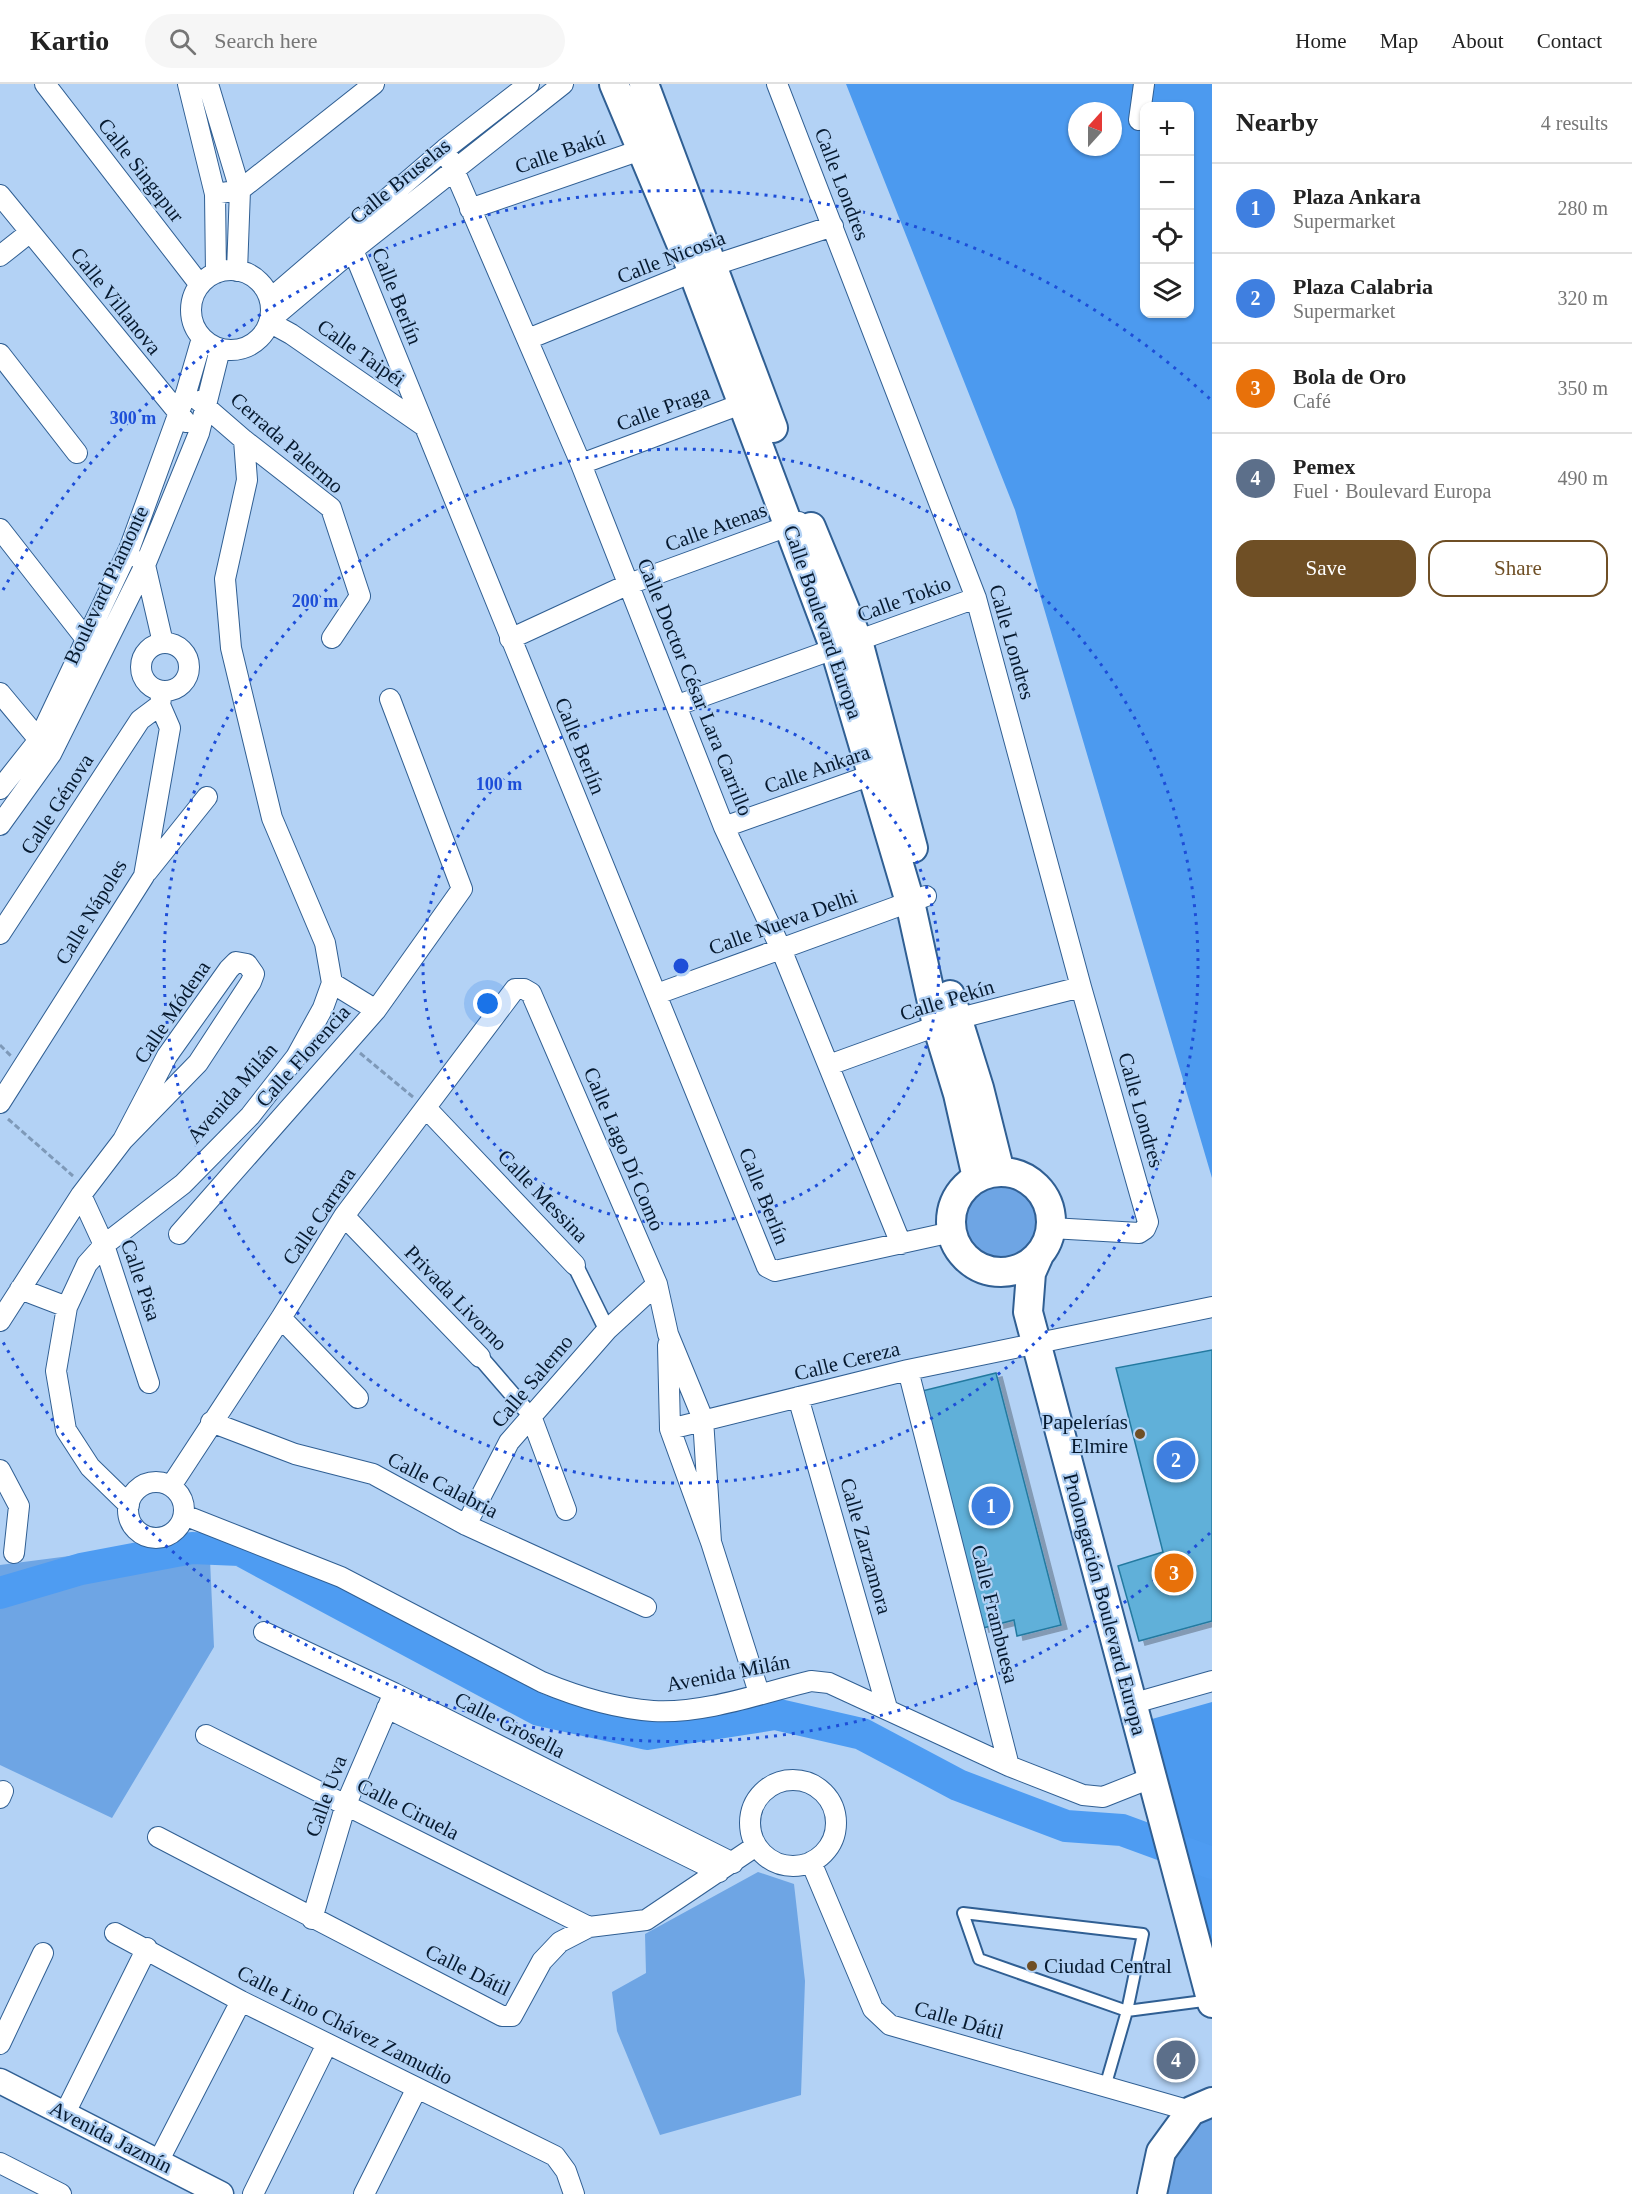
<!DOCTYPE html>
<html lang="en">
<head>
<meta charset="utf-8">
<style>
  :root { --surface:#fff; --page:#f6f6f6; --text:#222; --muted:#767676; --line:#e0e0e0; --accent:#6f4f25 }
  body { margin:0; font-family:"Times New Roman",serif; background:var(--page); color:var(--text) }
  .controls { position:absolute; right:18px; top:18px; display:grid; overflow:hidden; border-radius:12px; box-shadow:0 2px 4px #0004 }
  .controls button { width:54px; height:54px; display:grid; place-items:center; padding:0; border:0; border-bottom:2px solid var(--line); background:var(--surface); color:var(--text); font:30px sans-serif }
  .compass { position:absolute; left:1068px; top:18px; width:54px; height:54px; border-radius:50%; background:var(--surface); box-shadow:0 2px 4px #0004; rotate:21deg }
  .you { position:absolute; left:488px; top:920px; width:21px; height:21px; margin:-15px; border:4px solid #fff; border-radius:50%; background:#1a73e8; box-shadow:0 0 0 9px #1a73e833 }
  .badge { display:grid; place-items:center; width:39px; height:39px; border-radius:50%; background:var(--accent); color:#fff; font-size:20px; font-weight:700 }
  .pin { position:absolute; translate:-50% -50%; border:3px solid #fff; box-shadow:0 2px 6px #0006 }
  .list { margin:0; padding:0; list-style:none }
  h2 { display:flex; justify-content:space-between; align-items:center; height:78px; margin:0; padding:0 24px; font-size:26px }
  h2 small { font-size:20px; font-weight:400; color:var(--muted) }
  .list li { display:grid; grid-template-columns:39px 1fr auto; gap:18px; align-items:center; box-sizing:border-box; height:90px; padding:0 24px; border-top:2px solid var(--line) }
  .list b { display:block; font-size:22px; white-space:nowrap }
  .list p { margin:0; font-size:20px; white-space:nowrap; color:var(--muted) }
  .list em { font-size:20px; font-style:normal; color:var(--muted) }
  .actions { display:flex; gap:12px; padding:18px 24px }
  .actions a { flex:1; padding:14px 0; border:2px solid var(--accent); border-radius:18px; text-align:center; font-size:21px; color:var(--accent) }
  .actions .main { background:var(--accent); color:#fff }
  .icon { flex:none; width:33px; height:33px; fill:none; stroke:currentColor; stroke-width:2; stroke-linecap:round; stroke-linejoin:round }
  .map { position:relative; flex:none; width:1212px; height:2110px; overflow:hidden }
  header { display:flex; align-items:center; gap:36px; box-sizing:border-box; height:84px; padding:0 30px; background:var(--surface); border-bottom:2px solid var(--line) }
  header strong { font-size:28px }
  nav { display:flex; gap:33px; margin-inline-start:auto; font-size:21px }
  .search { width:420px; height:54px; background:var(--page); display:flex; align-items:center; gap:15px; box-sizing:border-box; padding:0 21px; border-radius:33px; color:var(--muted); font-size:22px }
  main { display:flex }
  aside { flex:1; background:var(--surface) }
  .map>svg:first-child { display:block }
  .green { fill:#6ea5e4 }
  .forest { fill:#4c9aef; fill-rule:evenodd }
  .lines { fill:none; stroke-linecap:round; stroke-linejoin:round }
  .river { stroke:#4e9cf2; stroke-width:32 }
  .building { fill:#60b0d9; stroke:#247aa0; stroke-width:1.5; filter:url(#shadow) }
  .service-casing { stroke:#305f93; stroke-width:14 }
  .pedestrian-casing { stroke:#305f93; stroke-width:18 }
  .minor-casing { stroke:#305f93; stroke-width:22 }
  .tertiary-casing { stroke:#305f93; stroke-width:27 }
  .secondary-casing { stroke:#305f93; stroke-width:32 }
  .path { stroke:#7e99b8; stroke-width:3; stroke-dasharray:6 3; stroke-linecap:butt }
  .service { stroke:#fff; stroke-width:10 }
  .pedestrian { stroke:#fff; stroke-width:15 }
  .minor { stroke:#fff; stroke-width:20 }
  .tertiary { stroke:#fff; stroke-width:24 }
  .secondary { stroke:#fff; stroke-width:28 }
  .ring { fill:none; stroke:#1d4ed8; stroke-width:3; stroke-dasharray:3 6 }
  .poi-dot { fill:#6f4f25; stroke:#b3d2f5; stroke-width:2 }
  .labels { text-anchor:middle; stroke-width:4.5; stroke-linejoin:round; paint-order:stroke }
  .street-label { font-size:21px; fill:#071a2f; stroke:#b3d2f5 }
  .poi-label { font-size:21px; fill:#071a2f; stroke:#b3d2f5; text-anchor:end }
  .centre { fill:#1d4ed8; stroke:#b3d2f5; stroke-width:3 }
  .ring-label { font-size:18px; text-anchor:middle; font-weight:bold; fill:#1d4ed8; stroke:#b3d2f5; stroke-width:4.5; stroke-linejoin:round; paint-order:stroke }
</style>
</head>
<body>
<header>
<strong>Kartio</strong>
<div class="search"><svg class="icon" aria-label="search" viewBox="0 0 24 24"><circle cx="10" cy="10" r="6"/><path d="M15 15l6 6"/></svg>Search here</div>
<nav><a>Home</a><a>Map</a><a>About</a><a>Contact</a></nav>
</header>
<main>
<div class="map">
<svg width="1212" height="2110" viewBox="0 0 1212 2110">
  <defs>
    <filter id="shadow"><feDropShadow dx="6" dy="4" stdDeviation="0" flood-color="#0004"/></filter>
  </defs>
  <rect width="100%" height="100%" fill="#b3d2f5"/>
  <!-- green -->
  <path class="green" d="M964 1139a39 39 0 1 1 78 0a39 39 0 1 1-78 0Z
    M209 1454 214 1563 112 1734 0 1681V1481Z
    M758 1788 794 1800 805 1897 801 2011 660 2051 617 1947 612 1908 646 1889 645 1850Z
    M1212 2029V2110H1165L1166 2086 1200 2035Z"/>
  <!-- forest -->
  <path class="forest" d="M846 0H1212V1094L1015 426ZM1144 22H1190V230H1144ZM1077 27H1113V63H1077Z
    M1212 1618V1867L1152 1635Z"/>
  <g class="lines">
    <!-- river -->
    <path class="river" d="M0 1509 81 1485 192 1464 240 1466 539 1626 647 1650 775 1630 862 1650 958 1701 1066 1742 1122 1746 1212 1779"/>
  </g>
  <!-- building -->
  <path class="building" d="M1212 1266V1537L1139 1557 1118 1482 1163 1468 1116 1284Z
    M996 1289 1061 1541 1017 1552 1014 1536 983 1544 922 1307Z"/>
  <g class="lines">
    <!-- service casing -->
    <g class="service-casing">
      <path id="service" d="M963 1829 1143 1850 1127 1927 979 1875Z
        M1105 2003 1127 1927 1211 1916"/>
    </g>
    <!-- pedestrian casing -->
    <g class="pedestrian-casing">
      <path id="pedestrian" d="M575 1181 607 1246
        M480 1273 531 1332"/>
    </g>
    <!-- minor casing -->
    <g class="minor-casing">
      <path id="minor" d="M45 0 200 201
        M188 0 215 110 216 189
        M208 0 240 106 237 187
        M777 0 976 514 1081 903 1148 1138 1145 1145 1139 1149 1051 1144
        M1139 36 1144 0
        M445 65 581 380 724 743 781 865 901 1160
        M215 110 240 106 374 0
        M0 111 186 338
        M470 125 652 62
        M344 152 353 166 767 1183 775 1187 952 1148
        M0 172 29 149
        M191 226a40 40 0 1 1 80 0a40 40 0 1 1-80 0Z
        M270 215 445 65 529 0
        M270 236 353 166 563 0
        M269 238 291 250 424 342
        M528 255 693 188 833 142
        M0 270 77 369
        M199 317 244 356 331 424 360 512 332 554
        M581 380 752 316
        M0 445 86 555 95 560
        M141 477 145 481 163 559
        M510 555 629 500 799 438
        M141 583a24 24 0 1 1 48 0a24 24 0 1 1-48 0Z
        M0 609 45 663
        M678 621 976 514
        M0 705 38 657 130 463 186 309 202 254
        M0 741 51 670 145 481 199 349 220 265
        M724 743 883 687
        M147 788 207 713
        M0 850 140 636 160 621
        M332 899 376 926
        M657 910 926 812
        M829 981 956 935 1081 903
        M0 1019 144 792 170 644 160 621 162 607
        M426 1024 575 1181
        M81 1111 104 1161 149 1299
        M344 1132 480 1273
        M179 1150 376 926 462 805 390 615
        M20 1205 67 1223
        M281 1234 358 1314
        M0 1237 81 1111 123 1056 167 972 229 885 236 878 247 880 254 890 251 898 198 979 123 1056
        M668 1261 670 1345 711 1458 759 1609
        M908 1286 1009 1682
        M798 1313 887 1624
        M531 1332 566 1426
        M211 1338 295 1370 373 1390 466 1441 646 1523
        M670 1345 908 1286 1212 1223
        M0 1386 19 1422 14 1469
        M128 1426a28 28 0 1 1 56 0a28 28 0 1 1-56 0Z
        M171 1402 281 1234 344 1132 515 905H524L531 909 657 1200 668 1250 703 1335 711 1458
        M129 1421 90 1383 66 1346 56 1287 67 1223 87 1180 104 1161 183 1100 250 1032 296 973 323 924 332 899 325 859 272 734 231 564 225 495 247 396 244 356
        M184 1431 341 1493 542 1598C578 1613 613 1624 653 1627 705 1630 761 1609 811 1597L829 1599 1009 1682 1083 1711 1103 1713 1151 1694
        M466 1441 509 1358 607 1246 657 1200
        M264 1548 394 1609 733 1779
        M1131 1620 1212 1597
        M387 1624 719 1788
        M206 1651 589 1843
        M750 1739a43 43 0 1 1 86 0a43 43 0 1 1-86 0Z
        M0 1714 3 1707
        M158 1753 502 1932H512L542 1877 560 1858 589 1843 646 1836 756 1762
        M811 1778 873 1925 890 1941 1191 2027
        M312 1835 346 1720 393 1611
        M115 1849 241 1917 555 2072 566 2087 574 2110
        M0 1960 43 1869
        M65 2029 147 1864
        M158 2078 241 1917
        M0 2079 61 2110
        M253 2110 327 1960
        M364 2110 417 2004"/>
    </g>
    <!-- tertiary casing -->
    <g class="tertiary-casing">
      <path id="tertiary" d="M0 1997 221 2110"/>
    </g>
    <!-- secondary casing -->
    <g class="secondary-casing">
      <path id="secondary" d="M614 0 693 188 835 565 910 818 937 941 958 1010 977 1094
        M644 0 773 344
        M811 443 858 557 913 764
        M950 911 979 1004 1000 1088
        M951 1138a50 50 0 1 1 100 0a50 50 0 1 1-100 0Z
        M1039 1171 1031 1189 1028 1228 1212 1919
        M1152 2110 1161 2068 1191 2027 1212 2018"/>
    </g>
    <!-- path -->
    <path class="path" d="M0 961 11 972
      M360 969 413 1013
      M8 1035 73 1092"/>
    <!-- service -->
    <use href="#service" class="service"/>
    <!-- pedestrian -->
    <use href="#pedestrian" class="pedestrian"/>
    <!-- minor -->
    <use href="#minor" class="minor"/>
    <!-- tertiary -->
    <use href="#tertiary" class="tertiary"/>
    <!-- secondary -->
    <use href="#secondary" class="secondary"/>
  </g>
  <!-- distance rings -->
  <g class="ring">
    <circle cx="681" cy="882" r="258"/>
    <circle cx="681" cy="882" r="517"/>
    <path d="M1210 1449A775 775 0 0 1 3 1258M3 506A775 775 0 0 1 1210 315"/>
  </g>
  <!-- markers -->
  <g class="poi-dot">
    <circle cx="1140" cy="1350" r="6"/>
    <circle cx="1032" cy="1882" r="6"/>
  </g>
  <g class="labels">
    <!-- street labels -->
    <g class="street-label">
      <text transform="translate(560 68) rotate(-19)" y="7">Calle Bakú</text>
      <text transform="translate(141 86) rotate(52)" y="7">Calle Singapur</text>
      <text transform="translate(400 97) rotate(-39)" y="7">Calle Bruselas</text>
      <text transform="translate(842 100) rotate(69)" y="7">Calle Londres</text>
      <text transform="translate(671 173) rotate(-21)" y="7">Calle Nicosia</text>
      <text transform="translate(397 212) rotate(68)" y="7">Calle Berlín</text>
      <text transform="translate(116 217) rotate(51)" y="7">Calle Villanova</text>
      <text transform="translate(361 269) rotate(35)" y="7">Calle Taipéi</text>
      <text transform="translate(663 324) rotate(-20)" y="7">Calle Praga</text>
      <text transform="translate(287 359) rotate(41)" y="7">Cerrada Palermo</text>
      <text transform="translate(716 443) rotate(-20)" y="7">Calle Atenas</text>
      <text transform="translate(106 501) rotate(-65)" y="7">Boulevard Piamonte</text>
      <text transform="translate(904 515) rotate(-20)" y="7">Calle Tokio</text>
      <text transform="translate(823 538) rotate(71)" y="7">Calle Boulevard Europa</text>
      <text transform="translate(1012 558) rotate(74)" y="7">Calle Londres</text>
      <text transform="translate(695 603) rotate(68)" y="7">Calle Doctor César Lara Carrillo</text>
      <text transform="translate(580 662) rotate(68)" y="7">Calle Berlín</text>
      <text transform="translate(817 685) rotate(-19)" y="7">Calle Ankara</text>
      <text transform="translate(57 720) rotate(-57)" y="7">Calle Génova</text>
      <text transform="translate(91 828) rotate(-59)" y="7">Calle Nápoles</text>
      <text transform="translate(783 838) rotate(-20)" y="7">Calle Nueva Delhi</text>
      <text transform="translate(947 916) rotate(-17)" y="7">Calle Pekín</text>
      <text transform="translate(172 928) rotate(-56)" y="7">Calle Módena</text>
      <text transform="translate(303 972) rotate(-48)" y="7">Calle Florencia</text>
      <text transform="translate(232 1009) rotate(-49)" y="7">Avenida Milán</text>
      <text transform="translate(1141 1026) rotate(74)" y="7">Calle Londres</text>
      <text transform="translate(624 1065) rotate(67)" y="7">Calle Lago Dí Como</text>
      <text transform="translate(543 1112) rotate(46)" y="7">Calle Messina</text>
      <text transform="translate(764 1112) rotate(68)" y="7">Calle Berlín</text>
      <text transform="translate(319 1132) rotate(-56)" y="7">Calle Carrara</text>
      <text transform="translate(141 1196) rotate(71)" y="7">Calle Pisa</text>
      <text transform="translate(456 1214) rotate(46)" y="7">Privada Livorno</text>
      <text transform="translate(847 1277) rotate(-14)" y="7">Calle Cereza</text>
      <text transform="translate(532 1297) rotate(-50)" y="7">Calle Salerno</text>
      <text transform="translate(443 1401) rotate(27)" y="7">Calle Calabria</text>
      <text transform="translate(866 1462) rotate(74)" y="7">Calle Zarzamora</text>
      <text transform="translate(1105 1520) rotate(75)" y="7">Prolongación Boulevard Europa</text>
      <text transform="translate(995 1530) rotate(76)" y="7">Calle Frambuesa</text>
      <text transform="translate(728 1589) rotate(-11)" y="7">Avenida Milán</text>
      <text transform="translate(510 1641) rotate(27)" y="7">Calle Grosella</text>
      <text transform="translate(326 1712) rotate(-70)" y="7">Calle Uva</text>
      <text transform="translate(408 1725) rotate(27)" y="7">Calle Ciruela</text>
      <text transform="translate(468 1886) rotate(26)" y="7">Calle Dátil</text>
      <text transform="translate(959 1936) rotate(16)" y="7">Calle Dátil</text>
      <text transform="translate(345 1941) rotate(27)" y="7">Calle Lino Chávez Zamudio</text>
      <text transform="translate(111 2053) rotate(27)" y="7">Avenida Jazmín</text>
    </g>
    <!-- poi labels -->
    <g class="poi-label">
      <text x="1128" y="1345">Papelerías<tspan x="1128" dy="24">Elmire</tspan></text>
      <text x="1044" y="1889" text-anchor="start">Ciudad Central</text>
    </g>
  </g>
  <circle cx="681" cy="882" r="9" class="centre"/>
  <g class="ring-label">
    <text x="133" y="340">300 m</text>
    <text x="315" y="523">200 m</text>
    <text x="499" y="706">100 m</text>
  </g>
</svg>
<div class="controls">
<button>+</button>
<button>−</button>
<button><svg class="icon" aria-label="locate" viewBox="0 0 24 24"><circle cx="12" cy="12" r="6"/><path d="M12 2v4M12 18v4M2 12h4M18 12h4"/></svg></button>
<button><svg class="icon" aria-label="layers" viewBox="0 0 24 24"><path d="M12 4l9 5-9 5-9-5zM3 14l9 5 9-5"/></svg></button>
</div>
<svg class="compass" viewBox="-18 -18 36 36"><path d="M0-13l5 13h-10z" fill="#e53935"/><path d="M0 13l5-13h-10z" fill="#767676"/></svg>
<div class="you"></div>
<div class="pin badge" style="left:991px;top:1422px;background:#3f7fe0">1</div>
<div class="pin badge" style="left:1176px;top:1376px;background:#3f7fe0">2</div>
<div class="pin badge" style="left:1174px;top:1489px;background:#e8710a">3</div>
<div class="pin badge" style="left:1176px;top:1976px;background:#5c6f8a">4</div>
</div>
<aside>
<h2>Nearby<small>4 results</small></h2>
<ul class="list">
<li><span class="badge" style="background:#3f7fe0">1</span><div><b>Plaza Ankara</b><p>Supermarket</p></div><em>280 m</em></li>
<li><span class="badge" style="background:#3f7fe0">2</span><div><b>Plaza Calabria</b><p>Supermarket</p></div><em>320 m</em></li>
<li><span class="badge" style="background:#e8710a">3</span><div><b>Bola de Oro</b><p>Café</p></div><em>350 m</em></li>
<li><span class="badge" style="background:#5c6f8a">4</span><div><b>Pemex</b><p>Fuel · Boulevard Europa</p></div><em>490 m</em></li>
</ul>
<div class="actions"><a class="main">Save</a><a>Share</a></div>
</aside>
</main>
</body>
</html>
